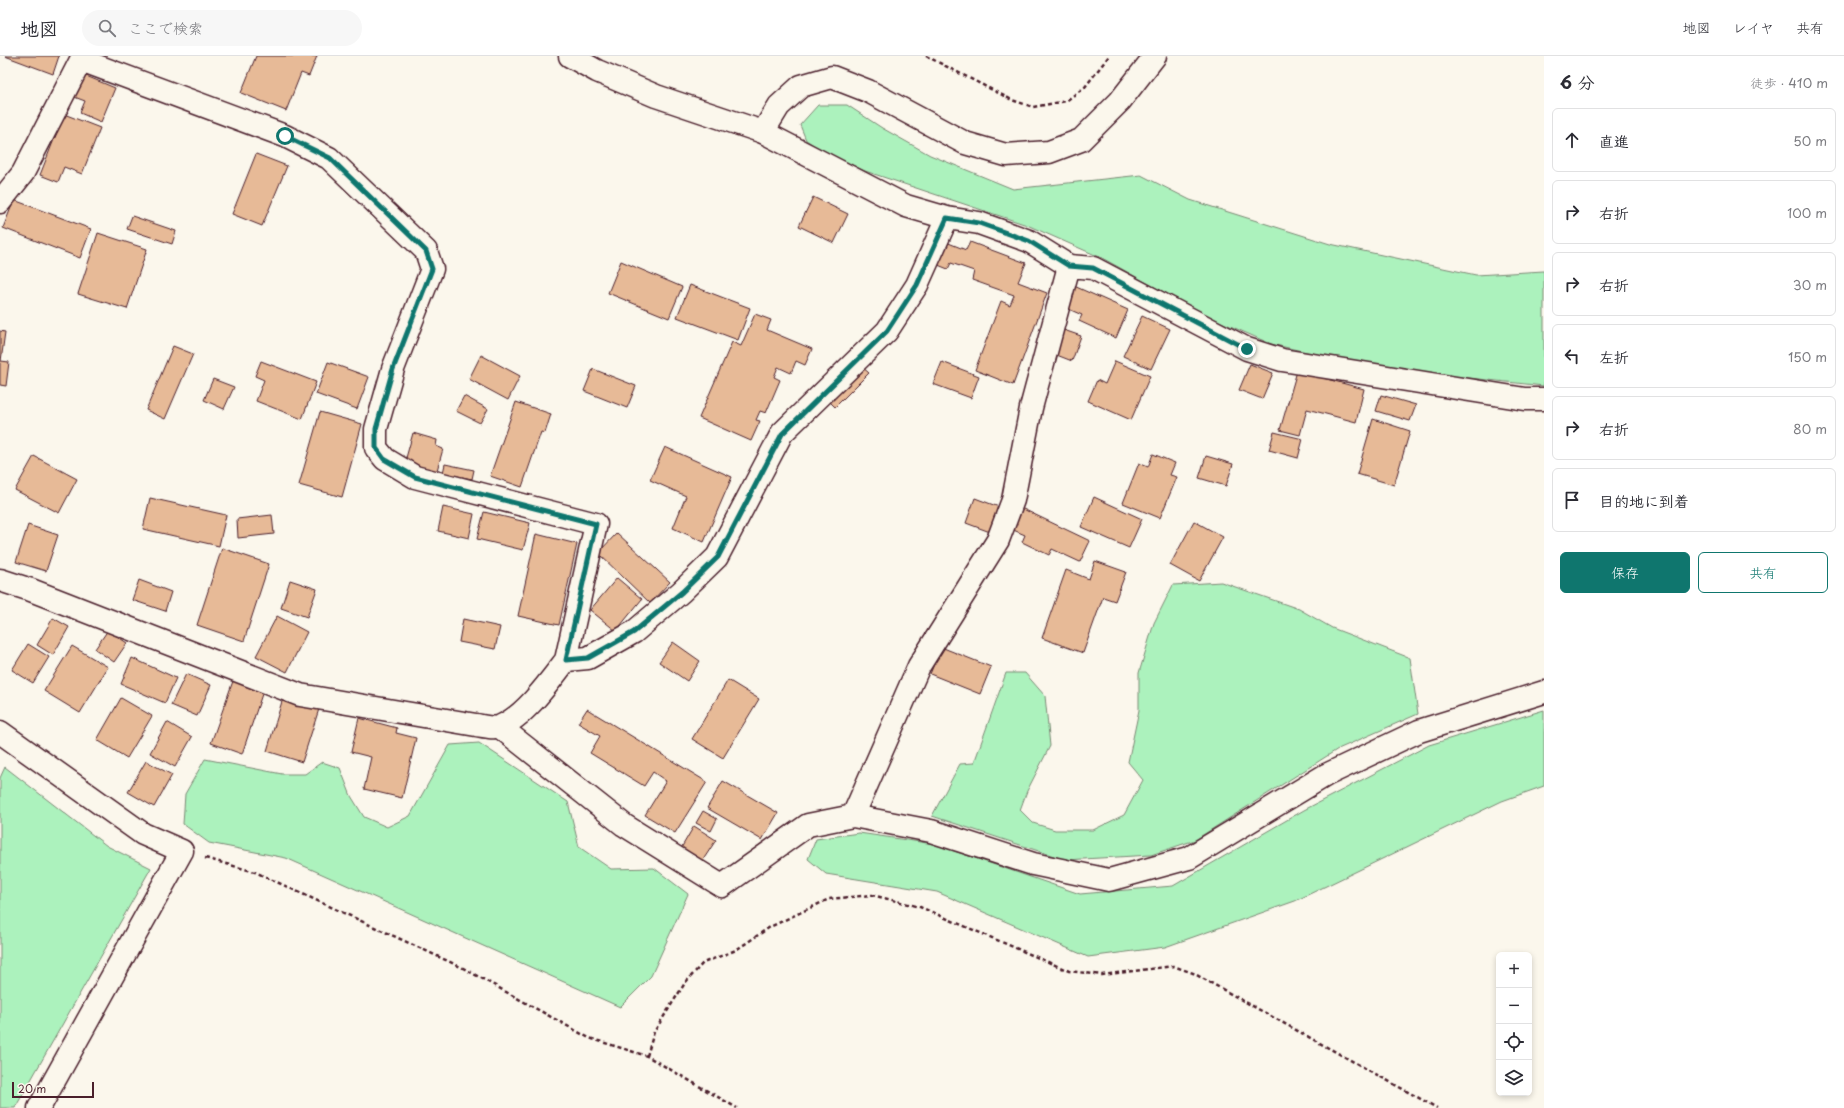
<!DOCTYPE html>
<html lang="ja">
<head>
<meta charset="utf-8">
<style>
  :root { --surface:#fff; --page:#f7f7f7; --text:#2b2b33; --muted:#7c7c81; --line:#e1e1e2; --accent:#0f766e }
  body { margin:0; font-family:"Playpen Sans","Klee One",sans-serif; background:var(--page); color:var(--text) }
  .controls { position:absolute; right:12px; bottom:12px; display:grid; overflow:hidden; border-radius:6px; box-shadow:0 2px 6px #0003 }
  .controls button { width:36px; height:36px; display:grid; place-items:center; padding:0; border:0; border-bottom:1px solid var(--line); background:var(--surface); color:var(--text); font:20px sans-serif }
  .scale { position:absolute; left:12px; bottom:10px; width:82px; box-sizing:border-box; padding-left:4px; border:2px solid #4a1f2b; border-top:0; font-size:11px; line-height:14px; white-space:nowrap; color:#4a1f2b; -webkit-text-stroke:3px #fbf7ec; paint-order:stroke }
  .stop { position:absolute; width:12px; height:12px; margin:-9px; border:3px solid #0f766e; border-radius:50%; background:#fff }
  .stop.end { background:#0f766e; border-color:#fff; box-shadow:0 1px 4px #0008 }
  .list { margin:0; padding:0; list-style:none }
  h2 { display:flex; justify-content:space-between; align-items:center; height:52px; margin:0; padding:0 16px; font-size:17px }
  h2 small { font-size:13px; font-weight:400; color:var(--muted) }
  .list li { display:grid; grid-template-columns:26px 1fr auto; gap:12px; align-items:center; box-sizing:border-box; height:64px; margin:0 8px 8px; padding:0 8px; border:1px solid var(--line); border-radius:6px }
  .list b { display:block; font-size:15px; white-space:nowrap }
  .list em { font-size:13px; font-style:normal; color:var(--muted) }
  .actions { display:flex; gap:8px; padding:12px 16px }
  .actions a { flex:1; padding:9px 0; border:1px solid var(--accent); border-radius:6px; text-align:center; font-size:14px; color:var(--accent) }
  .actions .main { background:var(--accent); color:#fff }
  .icon { flex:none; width:22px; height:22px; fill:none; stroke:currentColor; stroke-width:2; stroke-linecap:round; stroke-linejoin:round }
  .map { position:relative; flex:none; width:1544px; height:1052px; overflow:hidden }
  header { display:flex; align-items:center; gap:24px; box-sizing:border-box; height:56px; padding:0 20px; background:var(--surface); border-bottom:1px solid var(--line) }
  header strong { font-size:19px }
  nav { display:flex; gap:22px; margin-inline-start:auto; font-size:14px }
  .search { width:280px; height:36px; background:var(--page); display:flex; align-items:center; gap:10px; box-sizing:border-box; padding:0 14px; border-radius:22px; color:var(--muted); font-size:15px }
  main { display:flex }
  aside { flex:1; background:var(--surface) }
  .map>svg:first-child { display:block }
  .green { fill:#acf2bd; stroke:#7b8874 }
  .building { fill:#e7ba97; stroke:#4a1f2b }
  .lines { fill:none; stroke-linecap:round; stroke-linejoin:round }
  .street-casing { stroke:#4a1f2b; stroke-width:25 }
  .secondary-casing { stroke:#4a1f2b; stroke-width:25 }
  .path { stroke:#4a1f2b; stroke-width:2.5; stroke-dasharray:4 3; stroke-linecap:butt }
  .street { stroke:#fbf7ec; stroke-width:22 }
  .secondary { stroke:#fbf7ec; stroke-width:22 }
  .route { stroke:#0f766e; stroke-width:5 }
</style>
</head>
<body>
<header>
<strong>地図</strong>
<div class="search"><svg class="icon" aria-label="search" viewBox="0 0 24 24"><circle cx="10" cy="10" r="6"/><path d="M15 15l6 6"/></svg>ここで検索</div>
<nav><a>地図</a><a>レイヤ</a><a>共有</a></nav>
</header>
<main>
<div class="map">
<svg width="1544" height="1052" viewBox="0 0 1544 1052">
  <rect width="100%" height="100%" fill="#fbf7ec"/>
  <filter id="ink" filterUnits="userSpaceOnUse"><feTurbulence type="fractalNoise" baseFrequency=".025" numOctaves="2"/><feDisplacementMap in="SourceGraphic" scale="8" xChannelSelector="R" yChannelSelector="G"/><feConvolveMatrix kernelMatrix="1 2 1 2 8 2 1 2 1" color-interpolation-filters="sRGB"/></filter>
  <g filter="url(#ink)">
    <!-- green -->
    <path class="green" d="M818 49H847L882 72 930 99 1013 133 1141 119 1190 144 1330 188 1476 219 1544 215V330L1377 312 1271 288 1203 258 1102 202 1027 169 865 115 824 96 806 84 800 69Z
      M1221 526 1299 553 1332 572 1410 602 1418 658 1338 693 1195 784 1151 799 1066 804 932 760 960 708 974 707 1006 617H1025L1045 640 1050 690 1027 735 1020 754 1033 767 1055 774H1093L1124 759 1143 724 1128 706 1139 654V617L1154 567 1173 529Z
      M1544 654V730L1502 745 1295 845 1165 891 1088 901 937 836 826 818 808 803 816 783 859 777 934 788 1080 838 1173 830 1304 754 1429 689Z
      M479 687 568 746 579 791 611 813 654 812 688 838 651 920 620 951 286 802 209 787 183 768 185 738 205 703 282 718H305L322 706 340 712 351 740 364 761 387 771 410 760 450 689Z
      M5 711 107 790 151 812 15 1052H0V722Z"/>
    <!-- building -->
    <path class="building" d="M5 0H59L53 18Z
      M256 0H317L309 20 301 17 286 55 241 37Z
      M79 17 115 32 101 66 80 57 85 45 69 39Z
      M64 58 100 72 82 118 64 111 58 126 40 119Z
      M256 98 287 110 262 170 232 158Z
      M813 141 848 158 834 187 799 170Z
      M14 144 91 173 80 202 3 172Z
      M132 160 176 175 172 188 127 173Z
      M98 177 147 193 127 253 78 238Z
      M941 184 966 194 970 186 1026 207 1018 226 1047 237 1013 329 975 314 1001 245 1010 249 1014 239 972 224 974 215 951 207 948 213 933 207Z
      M621 205 682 231 669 262 608 237Z
      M690 229 750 252 738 284 677 261Z
      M1074 230 1128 254 1116 282 1079 265 1082 259 1064 251Z
      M755 258 771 264 767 274 812 293 805 309 796 305 791 317 778 311 774 321 780 324 766 357 760 355 756 364 760 365 751 385 699 362 732 286 741 290Z
      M1142 260 1170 273 1151 313 1123 300Z
      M1058 272 1081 280 1072 305 1049 296Z
      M0 275 5 276 1 305 9 306 6 330 0 329Z
      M173 290 193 298 165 363 146 354Z
      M481 299 520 320 508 344 469 323Z
      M261 305 316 326 302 363 256 345 264 324 255 320Z
      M1115 305 1150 320 1131 364 1088 345 1097 324 1105 328Z
      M328 306 369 321 357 353 316 338Z
      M942 306 979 320 971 342 933 328Z
      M1250 308 1273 317 1262 343 1239 334Z
      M861 310 869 317 835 351 828 344Z
      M593 313 636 330 627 352 584 335Z
      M1297 315 1364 333 1356 366 1307 353 1300 379 1280 374Z
      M213 323 234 331 224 353 204 344Z
      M1381 339 1416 349 1410 365 1376 355Z
      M464 340 488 353 480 367 456 355Z
      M516 346 551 358 545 377 541 376 522 431 490 420Z
      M320 356 362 368 342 441 299 429Z
      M1373 363 1410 375 1394 429 1357 418Z
      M1274 376 1303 383 1298 402 1269 394Z
      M413 377 437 384 436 390 443 393 436 418 404 409Z
      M665 391 732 421 704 486 673 472 686 440 650 424Z
      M1153 398 1175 407 1170 419 1177 421 1160 462 1123 447 1139 407 1148 411Z
      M34 400 77 423 59 457 15 434Z
      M1206 400 1233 408 1226 430 1199 422Z
      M445 408 474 414 472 423 443 417Z
      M1094 441 1142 463 1129 492 1081 471Z
      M150 442 226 459 219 490 143 473Z
      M975 442 999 451 990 476 966 467Z
      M443 451 474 458 469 482 438 475Z
      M1021 452 1090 485 1080 506 1052 493 1049 499 1022 486 1025 479 1011 473Z
      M484 456 530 467 523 494 477 483Z
      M272 459 274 478 238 482 237 463Z
      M1194 465 1223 481 1199 525 1170 509Z
      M28 469 58 479 46 515 16 506Z
      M617 477 670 526 650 547 598 497Z
      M536 478 577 488 559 569 518 560Z
      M222 492 269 508 244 585 197 569Z
      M1095 505 1126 516 1115 545 1103 541 1083 597 1042 582 1066 514 1089 523Z
      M617 522 642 543 616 575 590 554Z
      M139 524 171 536 165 555 132 544Z
      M290 524 317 533 307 561 281 552Z
      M277 560 307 576 287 616 256 600Z
      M53 562 69 571 53 599 37 589Z
      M463 563 500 571 495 593 459 586Z
      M108 574 127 587 114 606 95 593Z
      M673 586 700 605 687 625 659 606Z
      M28 588 49 601 33 627 12 614Z
      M72 590 108 611 80 657 44 635Z
      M941 591 991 611 980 638 930 618Z
      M132 602 176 622 165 647 121 628Z
      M186 618 211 629 197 660 171 649Z
      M728 624 759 643 723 702 692 683Z
      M233 625 263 635 242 698 211 687Z
      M121 642 152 660 127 702 97 684Z
      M283 642 319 653 302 706 267 695Z
      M587 653 707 726 675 777 645 759 666 725 653 716 644 730 590 697 600 680 578 667Z
      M359 662 397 672 396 677 416 682 402 742 364 733 371 701 351 696Z
      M167 666 192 681 175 711 150 697Z
      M146 705 172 719 154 751 128 736Z
      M723 725 778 757 762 784 707 752Z
      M703 755 717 763 711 775 696 767Z
      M694 770 716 784 701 807 680 794Z"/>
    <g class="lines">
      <!-- street casing -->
      <g class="street-casing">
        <path id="street" d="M570 0 597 15 656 40 763 76 906 150 947 162 979 167 1029 185 1069 210 1093 212 1247 293 1282 304 1525 343H1544
          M81 4 285 80 329 102 426 195 432 213 393 313 376 373V392L385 403 415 421 596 468 566 604
          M0 146 23 117 83 0
          M0 524 31 534 300 639 476 669C483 670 495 673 501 670 525 660 550 625 566 604L588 602 634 576 681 536 717 501 782 377 887 275 917 229 947 162
          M500 671 624 769 722 830 808 769 853 760 919 610 998 484 1013 444 1031 352 1069 210
          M0 676 143 778 182 795 39 1052
          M853 760 931 775 1033 808 1109 824 1189 802 1326 719 1419 675 1544 636"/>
      </g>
      <!-- secondary casing -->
      <g class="secondary-casing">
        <path id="secondary" d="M763 76 779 50 801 30 832 21 868 35 965 87 1006 99 1049 96 1081 84 1120 45 1155 0"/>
      </g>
      <!-- path -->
      <path class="path" d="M926 0 1012 44 1033 51 1066 45 1085 31 1109 0
        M205 802 255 816 463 912 589 982 647 1000 737 1052
        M647 1000 654 976 685 927 703 907 736 894 770 871 829 843 872 839 920 851 1069 915 1102 919 1173 910 1193 917 1437 1052"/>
      <!-- street -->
      <use href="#street" class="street"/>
      <!-- secondary -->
      <use href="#secondary" class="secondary"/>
    </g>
  </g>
  <g class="lines" filter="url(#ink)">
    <!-- route -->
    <path class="route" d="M285 80 330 102 426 195 432 213 393 313 376 373V392L384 403 415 421 596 468 566 604 588 602 634 576 682 536 718 501 782 378 887 275 917 229 947 162 979 167 1029 185 1069 210 1093 212 1247 293"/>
  </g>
</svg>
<div class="controls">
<button>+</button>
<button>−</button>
<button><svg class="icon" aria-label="locate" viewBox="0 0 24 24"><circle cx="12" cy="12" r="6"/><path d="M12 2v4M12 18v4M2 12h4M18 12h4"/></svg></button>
<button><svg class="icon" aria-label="layers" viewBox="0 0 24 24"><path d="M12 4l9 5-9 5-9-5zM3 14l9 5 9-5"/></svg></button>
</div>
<div class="scale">20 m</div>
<div class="stop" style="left:285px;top:80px"></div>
<div class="stop end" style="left:1247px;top:293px"></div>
</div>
<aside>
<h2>6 分<small>徒歩 · 410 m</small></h2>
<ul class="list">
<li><svg class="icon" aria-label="ahead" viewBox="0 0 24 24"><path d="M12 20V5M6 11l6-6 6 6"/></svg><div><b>直進</b></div><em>50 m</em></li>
<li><svg class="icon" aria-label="right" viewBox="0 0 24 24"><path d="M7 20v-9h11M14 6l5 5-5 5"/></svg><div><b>右折</b></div><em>100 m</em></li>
<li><svg class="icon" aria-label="right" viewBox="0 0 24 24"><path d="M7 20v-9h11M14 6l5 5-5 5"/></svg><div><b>右折</b></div><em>30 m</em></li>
<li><svg class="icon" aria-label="left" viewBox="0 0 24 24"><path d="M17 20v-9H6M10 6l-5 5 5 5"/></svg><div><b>左折</b></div><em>150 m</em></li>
<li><svg class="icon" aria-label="right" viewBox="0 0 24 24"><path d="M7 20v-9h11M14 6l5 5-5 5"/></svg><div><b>右折</b></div><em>80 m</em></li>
<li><svg class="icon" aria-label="arrive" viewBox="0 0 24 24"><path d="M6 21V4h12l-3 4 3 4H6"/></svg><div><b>目的地に到着</b></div></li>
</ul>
<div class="actions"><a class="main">保存</a><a>共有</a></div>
</aside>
</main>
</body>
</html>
